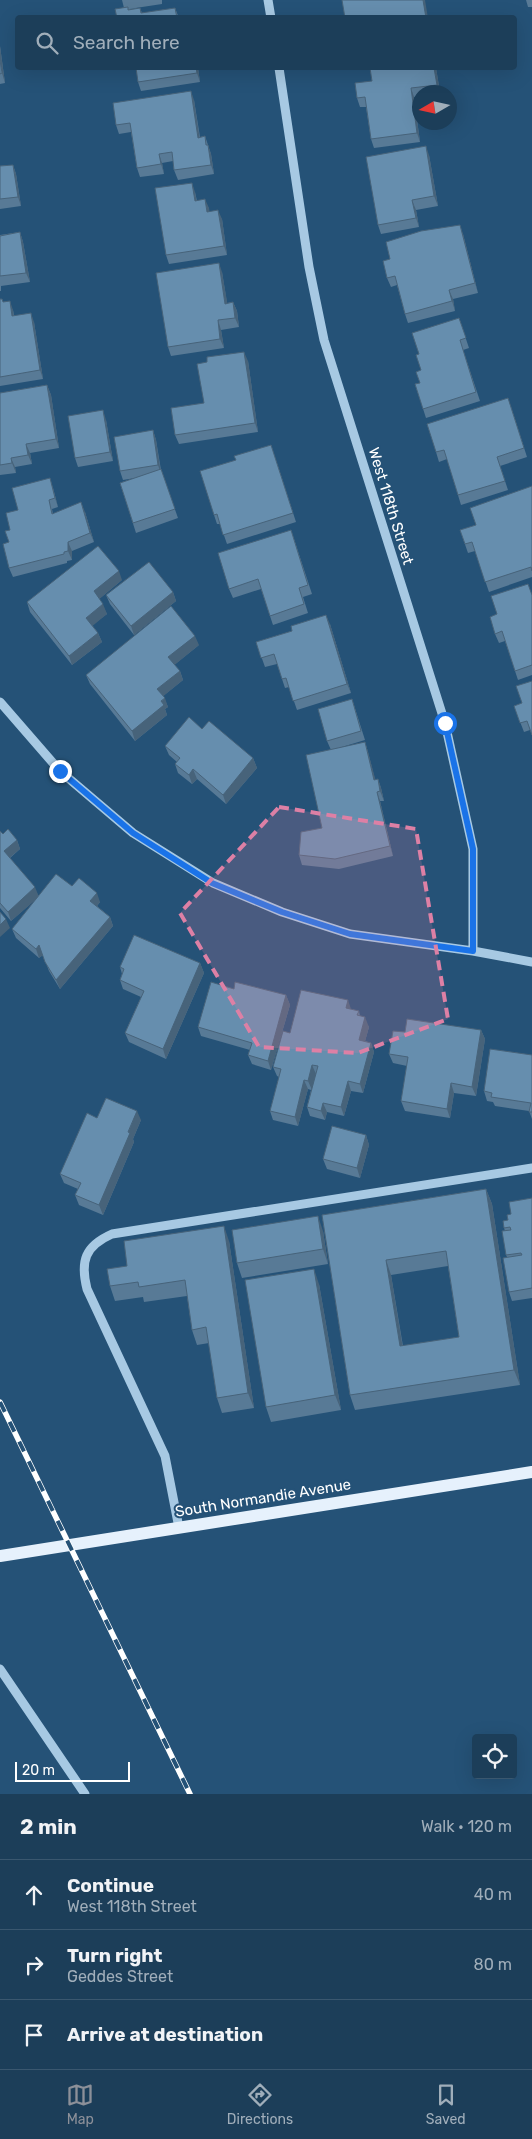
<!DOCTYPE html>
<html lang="en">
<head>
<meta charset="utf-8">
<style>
  :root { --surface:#1c3e59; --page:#25455f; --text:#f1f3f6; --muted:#a0aeba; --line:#3a576f; --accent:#8c9099 }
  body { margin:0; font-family:Rubik,sans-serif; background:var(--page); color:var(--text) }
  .controls { position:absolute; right:15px; bottom:15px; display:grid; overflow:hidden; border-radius:5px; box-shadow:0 5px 20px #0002 }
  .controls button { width:45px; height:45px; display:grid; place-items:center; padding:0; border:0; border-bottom:1px solid var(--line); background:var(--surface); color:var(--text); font:25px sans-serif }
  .compass { position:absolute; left:412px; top:85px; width:45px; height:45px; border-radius:50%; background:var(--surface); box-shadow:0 5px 20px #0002; rotate:261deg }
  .scale { position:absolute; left:15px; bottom:12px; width:115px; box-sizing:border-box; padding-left:5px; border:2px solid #fff; border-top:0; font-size:14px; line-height:18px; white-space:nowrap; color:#fff; -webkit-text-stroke:4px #255277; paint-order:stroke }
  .stop { position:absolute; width:15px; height:15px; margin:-11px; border:4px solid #1a73e8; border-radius:50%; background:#fff }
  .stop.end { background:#1a73e8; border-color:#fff; box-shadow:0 1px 5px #0008 }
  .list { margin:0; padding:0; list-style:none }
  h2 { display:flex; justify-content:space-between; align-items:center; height:65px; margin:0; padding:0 20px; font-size:21px }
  h2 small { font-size:16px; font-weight:400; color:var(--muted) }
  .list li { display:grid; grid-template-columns:32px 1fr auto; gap:15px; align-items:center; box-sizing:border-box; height:70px; padding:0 20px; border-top:1px solid var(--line) }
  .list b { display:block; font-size:19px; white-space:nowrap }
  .list p { margin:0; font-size:16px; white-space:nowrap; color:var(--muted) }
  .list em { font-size:16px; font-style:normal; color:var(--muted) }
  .icon { flex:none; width:28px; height:28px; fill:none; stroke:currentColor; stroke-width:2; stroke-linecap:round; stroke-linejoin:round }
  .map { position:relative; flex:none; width:532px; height:1794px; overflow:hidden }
  .search { position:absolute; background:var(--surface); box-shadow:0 5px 20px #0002; left:15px; right:15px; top:15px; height:55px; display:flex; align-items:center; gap:12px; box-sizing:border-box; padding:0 18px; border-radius:5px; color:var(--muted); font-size:19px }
  .sheet { height:275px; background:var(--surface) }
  nav { display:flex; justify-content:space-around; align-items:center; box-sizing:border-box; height:70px; border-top:1px solid var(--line); background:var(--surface); font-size:14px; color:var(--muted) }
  nav a { display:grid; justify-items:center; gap:2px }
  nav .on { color:var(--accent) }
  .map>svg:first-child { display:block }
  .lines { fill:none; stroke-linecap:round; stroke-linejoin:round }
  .minor { stroke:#a7c9e3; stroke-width:9 }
  .major { stroke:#e6f1fc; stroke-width:12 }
  .rail-casing { stroke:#fff; stroke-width:5.5 }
  .rail { stroke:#255277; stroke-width:4; stroke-dasharray:11; stroke-linecap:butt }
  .wall { fill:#587a96; fill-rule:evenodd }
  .shaded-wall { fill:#47637a }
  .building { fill:#668eae; stroke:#47637a; fill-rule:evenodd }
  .route { stroke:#1a73e8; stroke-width:6 }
  .marked { fill:#dd80a5; fill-opacity:0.2; stroke:#dd80a5; stroke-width:4; stroke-dasharray:10 6; stroke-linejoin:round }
  .labels { text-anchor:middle; stroke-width:4; stroke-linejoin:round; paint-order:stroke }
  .street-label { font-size:15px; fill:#fff; stroke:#255277 }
</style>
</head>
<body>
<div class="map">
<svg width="532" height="1794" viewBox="0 0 532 1794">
  <rect width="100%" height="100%" fill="#255277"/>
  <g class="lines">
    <!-- minor -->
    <path class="minor" d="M268 0 271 18
      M279 68 309 267 324 340 445 723 473 849V951
      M0 702 60 771 133 833 213 883 282 912 350 934 473 951 532 962
      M179 1528 165 1456 87 1289C80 1261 85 1246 112 1234L532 1168
      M0 1669 85 1794"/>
    <!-- major -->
    <path class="major" d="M0 1556 532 1472"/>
    <!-- rail casing -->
    <g class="rail-casing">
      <path id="rail" d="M0 1402 190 1794"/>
    </g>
    <!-- rail -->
    <use href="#rail" class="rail"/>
  </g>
  <!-- wall -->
  <path class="wall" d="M122 0H162V4L129 9 140 8 142 13 175 8 179 18H117L124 8Z
    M526 0H532V7H528Z
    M0 46 5 83 0 84Z
    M198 68 200 82 141 91 138 82Z
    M370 68H436L440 92H420V96L414 97 420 142 374 148 371 139 366 107H360L357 98 372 81Z
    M194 100 200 137 205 136 211 154 214 174 178 180 174 170 173 161 162 163 164 174 140 177 137 168 131 132 119 134 116 125Z
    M429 155 438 206 416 210 419 227 381 234 378 225Z
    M13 165 16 174 21 206 0 209V166Z
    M195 192 197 201 209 208V211L222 219 227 255 169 264 166 255Z
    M20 232 23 242 30 282 1 286V291H0V235Z
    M463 234 478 293 453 299 455 311 408 323 405 314 397 285 391 287 387 278Z
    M222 272 227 303 233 302 237 311 239 327 221 330 224 348 171 356 168 347Z
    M0 299H2L3 302 13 310 14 315 34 322 43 379 0 386Z
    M459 318 469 348 463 350 480 401 426 418 415 384 420 383 421 370 419 354Z
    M248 361 258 432 179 444 175 435 204 403Z
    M47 385 51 395 59 448 30 453 32 464 15 467 16 473 0 475V393Z
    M511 407 527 457 500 466 508 490 461 505 447 459 439 462 436 452Z
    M106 420 113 461 78 467 75 458Z
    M153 430 156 440 161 470 178 518 136 533 120 483 135 478 123 480 120 471Z
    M271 445 296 522 227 544 220 524H217L214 515 236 460Z
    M532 486V577L489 592 475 551 468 553 460 530 476 525Z
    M53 488 58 507 52 509 53 514 85 512 94 542 72 551V560L67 561V563L13 577 9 568V542L10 530 18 510Z
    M291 530 312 594 303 597 308 613 273 625 261 589 233 598 229 589Z
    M122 580 99 599 107 614 92 625 98 633 102 642 72 665 30 612 27 602Z
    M173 592 176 601 134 635 110 604 106 595Z
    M532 595V675L518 680 505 641 499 643 495 634 497 614Z
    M330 624 351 693 297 710 289 687 285 688 277 664 265 667 256 642 292 631Z
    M199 645 174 665 180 671 183 680 163 696 168 707 165 709 167 715 135 741 90 684 86 675Z
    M352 699 365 740 332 750 365 742 368 752 375 780 378 779 381 788 384 801H380L393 856 339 869 302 865 299 855 322 828 331 750 327 741Z
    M522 703 530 730 524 732 514 706Z
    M202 729 253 758 257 768 226 804 197 779 192 784 178 773 175 764 177 762 169 755 165 746Z
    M0 831 3 834 17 840 20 849 10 858 39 896 72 886 100 902 97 906 110 917 113 926 60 989 49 971 43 955 39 958 16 938 12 929 36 899 11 921 0 908Z
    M200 963 204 973 166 1059 129 1042 125 1033 141 997 123 989 120 980 122 974 120 967Z
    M234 989 286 995 290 1005 271 1070 252 1064 248 1055 250 1050 201 1036 198 1027Z
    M351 1009 359 1011 360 1016 369 1027 365 1041 371 1043 374 1052 363 1093 351 1091 344 1116 327 1112 325 1120 310 1116 307 1107 311 1090 308 1089 298 1126 273 1120 270 1111 279 1077 277 1076 273 1067 290 1033Z
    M481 1030 485 1039 476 1096 454 1093 450 1118 405 1111 401 1101 407 1066 393 1063 389 1054 405 1032Z
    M532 1055V1119L529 1111 495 1106 493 1102 487 1101 484 1091Z
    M97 1118 141 1120 133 1139 134 1142 103 1215 79 1205 75 1195 78 1189 64 1183 60 1174Z
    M366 1135 369 1145 360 1178 327 1169 323 1159Z
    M486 1189 492 1204 520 1385 355 1410 350 1395 322 1215ZM448 1266 459 1337 403 1346 391 1275Z
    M532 1198V1298L512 1301 509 1292 507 1257 506 1255 505 1231 504 1228 511 1214Z
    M323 1231 328 1264 242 1278 237 1263Z
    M229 1241 254 1408 222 1413 217 1398 209 1343 197 1345 192 1330 187 1296 144 1302 143 1297 115 1301 110 1286 127 1266Z
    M319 1284 341 1410 271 1422 266 1407Z"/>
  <!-- shaded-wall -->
  <path class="shaded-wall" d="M423 0H425L428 18H426Z
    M0 46 5 83 2 73 0 60Z
    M196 68H198L200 82 197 73Z
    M434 68H436L440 92 437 85Z
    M411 88 414 97 420 142 417 133Z
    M191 91 194 100 201 147 198 138Z
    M208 145 211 154 214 174 211 165Z
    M426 146 429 155 438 206 434 196Z
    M159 154 162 163 164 174 161 164Z
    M13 165 16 174 21 206 18 197Z
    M192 183 195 192 198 210 195 201Z
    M205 199 209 208 211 221 207 212Z
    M412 200 416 210 419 227 416 218Z
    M218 210 222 219 227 255 224 246Z
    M460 225 463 234 478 293 475 283Z
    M20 232 23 242 30 282 26 273Z
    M219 263 222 272 229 313 225 304Z
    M449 290 453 299 455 311 452 301Z
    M10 301 13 310 15 325 12 316Z
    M233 302 237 311 239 327 235 318Z
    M31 313 34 322 43 379 40 370Z
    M218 320 221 330 224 348 220 339Z
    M244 352 248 361 258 432 255 423Z
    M47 385 51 395 59 448 56 439Z
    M103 410 106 420 113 461 110 452Z
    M153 430 156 440 161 474 158 465Z
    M26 444 30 453 32 464 28 455Z
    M11 458 15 467 16 473 12 463Z
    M50 478 53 488 58 507 55 498Z
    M81 502 85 512 94 542 90 533Z
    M68 542 72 551V560L68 551Z
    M119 571 122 580 97 601 94 591Z
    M173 592 176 601 134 635 131 626Z
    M103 604 107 614 90 628 86 618Z
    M326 615 330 624 351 693 347 684Z
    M98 633 102 642 72 665 69 656Z
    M195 636 199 645 172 667 168 657Z
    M180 671 183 680 161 698 157 689Z
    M165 698 168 707 165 709 167 715 135 741 132 731Z
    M365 742 368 752 378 789 374 780Z
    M253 758 257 768 226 804 223 795Z
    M193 769 197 779 192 784 189 775Z
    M378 779 381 788 384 801 380 791Z
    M377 792 380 801 393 856 390 846Z
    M17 840 20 849 7 860 4 851Z
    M35 887 39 897 11 921 8 912Z
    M97 893 100 902 94 910 90 901Z
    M110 917 113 926 60 989 56 980Z
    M6 919 10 928 0 937V925Z
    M39 945 43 955 39 958 36 949Z
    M200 963 204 973 166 1059 163 1049Z
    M286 995 290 1005 271 1070 268 1061Z
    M348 1000 351 1009 349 1017 346 1008Z
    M365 1017 369 1027 363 1049 359 1040Z
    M481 1030 485 1039 476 1096 472 1087Z
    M371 1043 374 1052 363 1093 360 1084Z
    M312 1065 316 1074 312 1090 308 1081Z
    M304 1080 308 1089 298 1126 295 1117Z
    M348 1081 351 1091 344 1116 341 1107Z
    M451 1083 454 1093 450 1118 447 1109Z
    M323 1103 327 1112 325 1120 321 1111Z
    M137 1111 141 1120 133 1139 134 1142 103 1215 99 1205Z
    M366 1135 369 1145 360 1178 357 1168Z
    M486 1189 492 1204 520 1385 514 1370Z
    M318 1216 323 1231 328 1264 323 1249Z
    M224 1226 229 1241 254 1408 248 1393Z
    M386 1260 391 1275 405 1361 400 1346Z
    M314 1269 319 1284 341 1410 335 1395Z"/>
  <!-- building -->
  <path class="building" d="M342 0H423L426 18H345Z
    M128 7V10L140 8 141 13 175 8 177 18H117L115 9Z
    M0 60 2 73 0 74Z
    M136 68H196L197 73 138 82Z
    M370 68H434L437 85 411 88 417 133 371 139 365 97 357 98 355 83 372 81Z
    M191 91 198 138 205 136 206 145H208L211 165 174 170 172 152 159 154 161 164 137 168 130 123 116 125 113 103Z
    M426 146 434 196 412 200 416 218 378 225 366 157Z
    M13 165 18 197 0 199V166Z
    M192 183 195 201 205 199 207 212 218 210 224 246 166 255 155 188Z
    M460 225 475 283 449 290 452 301 405 314 395 276 387 278 383 261 390 259 386 242 421 231Z
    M20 232 26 273 0 276V236Z
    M219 263 225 304 233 302 235 318 218 320 220 339 168 347 156 273Z
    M0 299H2L3 302 10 301 12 316 31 313 40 370 0 377Z
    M459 318 466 338 460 340 476 392 423 409 415 384 420 383 416 372 421 370 416 355 419 354 412 333Z
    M244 352 255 423 175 435 171 408 204 403 197 364 207 362V357Z
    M47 385 56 439 26 444 28 455 11 458 12 463 0 465V393Z
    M508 398 524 448 497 457 505 481 458 495 444 450 436 452 427 424Z
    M103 410 110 452 75 458 68 416Z
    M153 430 158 465 120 471 114 437Z
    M271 445 293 513 223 535 217 514 214 515 200 471 236 460 234 456Z
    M161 469 175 509 133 523 120 483Z
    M50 478 55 498 49 500 52 514 81 502 90 533 68 542V551L64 552V554L9 568 3 544 9 542 5 531 10 530 6 513 18 510 12 488Z
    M532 486V571L531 567 485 582 472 542 465 544 460 530 476 525 470 508Z
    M291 530 308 585 299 588 304 604 270 616 258 579 229 589 218 553Z
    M98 546 119 571 94 591 103 604 86 618 98 633 69 656 27 602Z
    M149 562 173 592 131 626 106 595Z
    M528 584 532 595V665L515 671 502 631 495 634 490 617 497 614 491 596Z
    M171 606 195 636 168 657 180 671 157 689 165 698 161 701 164 705 132 731 86 675Z
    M326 615 347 684 293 701 286 678 282 679 274 654 261 658 256 642 292 631 291 626Z
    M532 681V735L527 721 520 723 514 706 522 703 516 686Z
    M352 699 361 731 327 741 318 709Z
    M189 717 202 729 209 721 253 758 223 795 193 769 189 775 175 764 180 758 165 746Z
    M365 742 374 780 378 779 380 791 377 792 390 846 335 859 299 855 301 832 322 828 306 755Z
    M8 829 17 840 4 851 35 887 8 912 0 903V831L3 834Z
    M56 874 72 886 79 878 97 893 90 901 110 917 56 980 45 962 39 945 36 949 12 929Z
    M0 912 6 919 0 925Z
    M134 935 200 963 163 1049 125 1033 144 991 120 980 124 969 120 967Z
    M211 982 234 989 235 982 286 995 268 1061 248 1055 252 1043 198 1027Z
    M301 990 348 1000 346 1008 359 1011 357 1015 365 1017 359 1040 371 1043 360 1084 348 1081 341 1107 323 1103 321 1111 307 1107 318 1066 312 1065 308 1081 304 1080 295 1117 270 1111 281 1069 273 1067 283 1031 290 1033Z
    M407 1019 481 1030 472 1087 451 1083 447 1109 401 1101 408 1057 389 1054 393 1031 405 1032Z
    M490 1049 532 1055V1112H529L531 1103 491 1097 492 1093 484 1091Z
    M106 1098 137 1111 128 1132 130 1133 99 1205 75 1195 81 1183 60 1174 87 1113 97 1118Z
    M332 1126 366 1135 357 1168 323 1159Z
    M486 1189 514 1370 350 1395 322 1215ZM446 1251 459 1337 400 1346 386 1260Z
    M532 1198V1288L509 1292 503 1258 522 1255 521 1253 506 1255 502 1231 511 1230 510 1227 504 1228 503 1221 508 1220 507 1215 511 1214 509 1202Z
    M318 1216 323 1249 237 1263 232 1230Z
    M224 1226 248 1393 217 1398 206 1327 192 1330 185 1280 139 1287 138 1282 110 1286 107 1269 127 1266 124 1241Z
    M314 1269 335 1395 266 1407 245 1280Z"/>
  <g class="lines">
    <!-- route -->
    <path class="route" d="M60 771 133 833 212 883 282 912 350 934 473 951V849L445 723"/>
  </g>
  <!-- marked area -->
  <path class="marked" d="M279 807 416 829 448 1019 358 1053 259 1047 180 913Z"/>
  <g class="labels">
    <!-- street labels -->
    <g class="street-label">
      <text transform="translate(391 506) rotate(73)" y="5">West 118th Street</text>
      <text transform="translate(263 1498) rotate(-9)" y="5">South Normandie Avenue</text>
    </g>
  </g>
</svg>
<div class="controls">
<button><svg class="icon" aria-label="locate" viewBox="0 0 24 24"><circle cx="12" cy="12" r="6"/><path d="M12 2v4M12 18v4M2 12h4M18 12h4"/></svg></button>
</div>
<svg class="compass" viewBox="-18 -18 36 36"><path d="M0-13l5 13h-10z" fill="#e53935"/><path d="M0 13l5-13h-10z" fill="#a0aeba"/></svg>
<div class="scale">20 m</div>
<div class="stop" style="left:445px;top:723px"></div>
<div class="stop end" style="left:60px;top:771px"></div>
<div class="search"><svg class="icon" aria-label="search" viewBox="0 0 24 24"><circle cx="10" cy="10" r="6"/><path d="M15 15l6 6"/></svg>Search here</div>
</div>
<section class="sheet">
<h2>2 min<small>Walk · 120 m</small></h2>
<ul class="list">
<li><svg class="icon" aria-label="ahead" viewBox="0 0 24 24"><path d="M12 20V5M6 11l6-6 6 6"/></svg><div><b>Continue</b><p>West 118th Street</p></div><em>40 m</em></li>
<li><svg class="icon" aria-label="right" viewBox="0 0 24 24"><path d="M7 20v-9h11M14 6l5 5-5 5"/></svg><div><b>Turn right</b><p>Geddes Street</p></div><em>80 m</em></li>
<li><svg class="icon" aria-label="arrive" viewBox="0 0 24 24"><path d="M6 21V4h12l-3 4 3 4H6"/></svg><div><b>Arrive at destination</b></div></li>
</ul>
</section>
<nav>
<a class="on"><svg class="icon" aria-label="map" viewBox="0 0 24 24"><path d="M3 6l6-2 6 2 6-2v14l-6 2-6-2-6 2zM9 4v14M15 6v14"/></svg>Map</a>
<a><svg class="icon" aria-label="directions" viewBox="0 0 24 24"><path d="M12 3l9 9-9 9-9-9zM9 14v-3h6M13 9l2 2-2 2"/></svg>Directions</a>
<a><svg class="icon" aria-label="saved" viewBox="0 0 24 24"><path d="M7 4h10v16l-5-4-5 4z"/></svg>Saved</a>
</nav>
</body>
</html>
